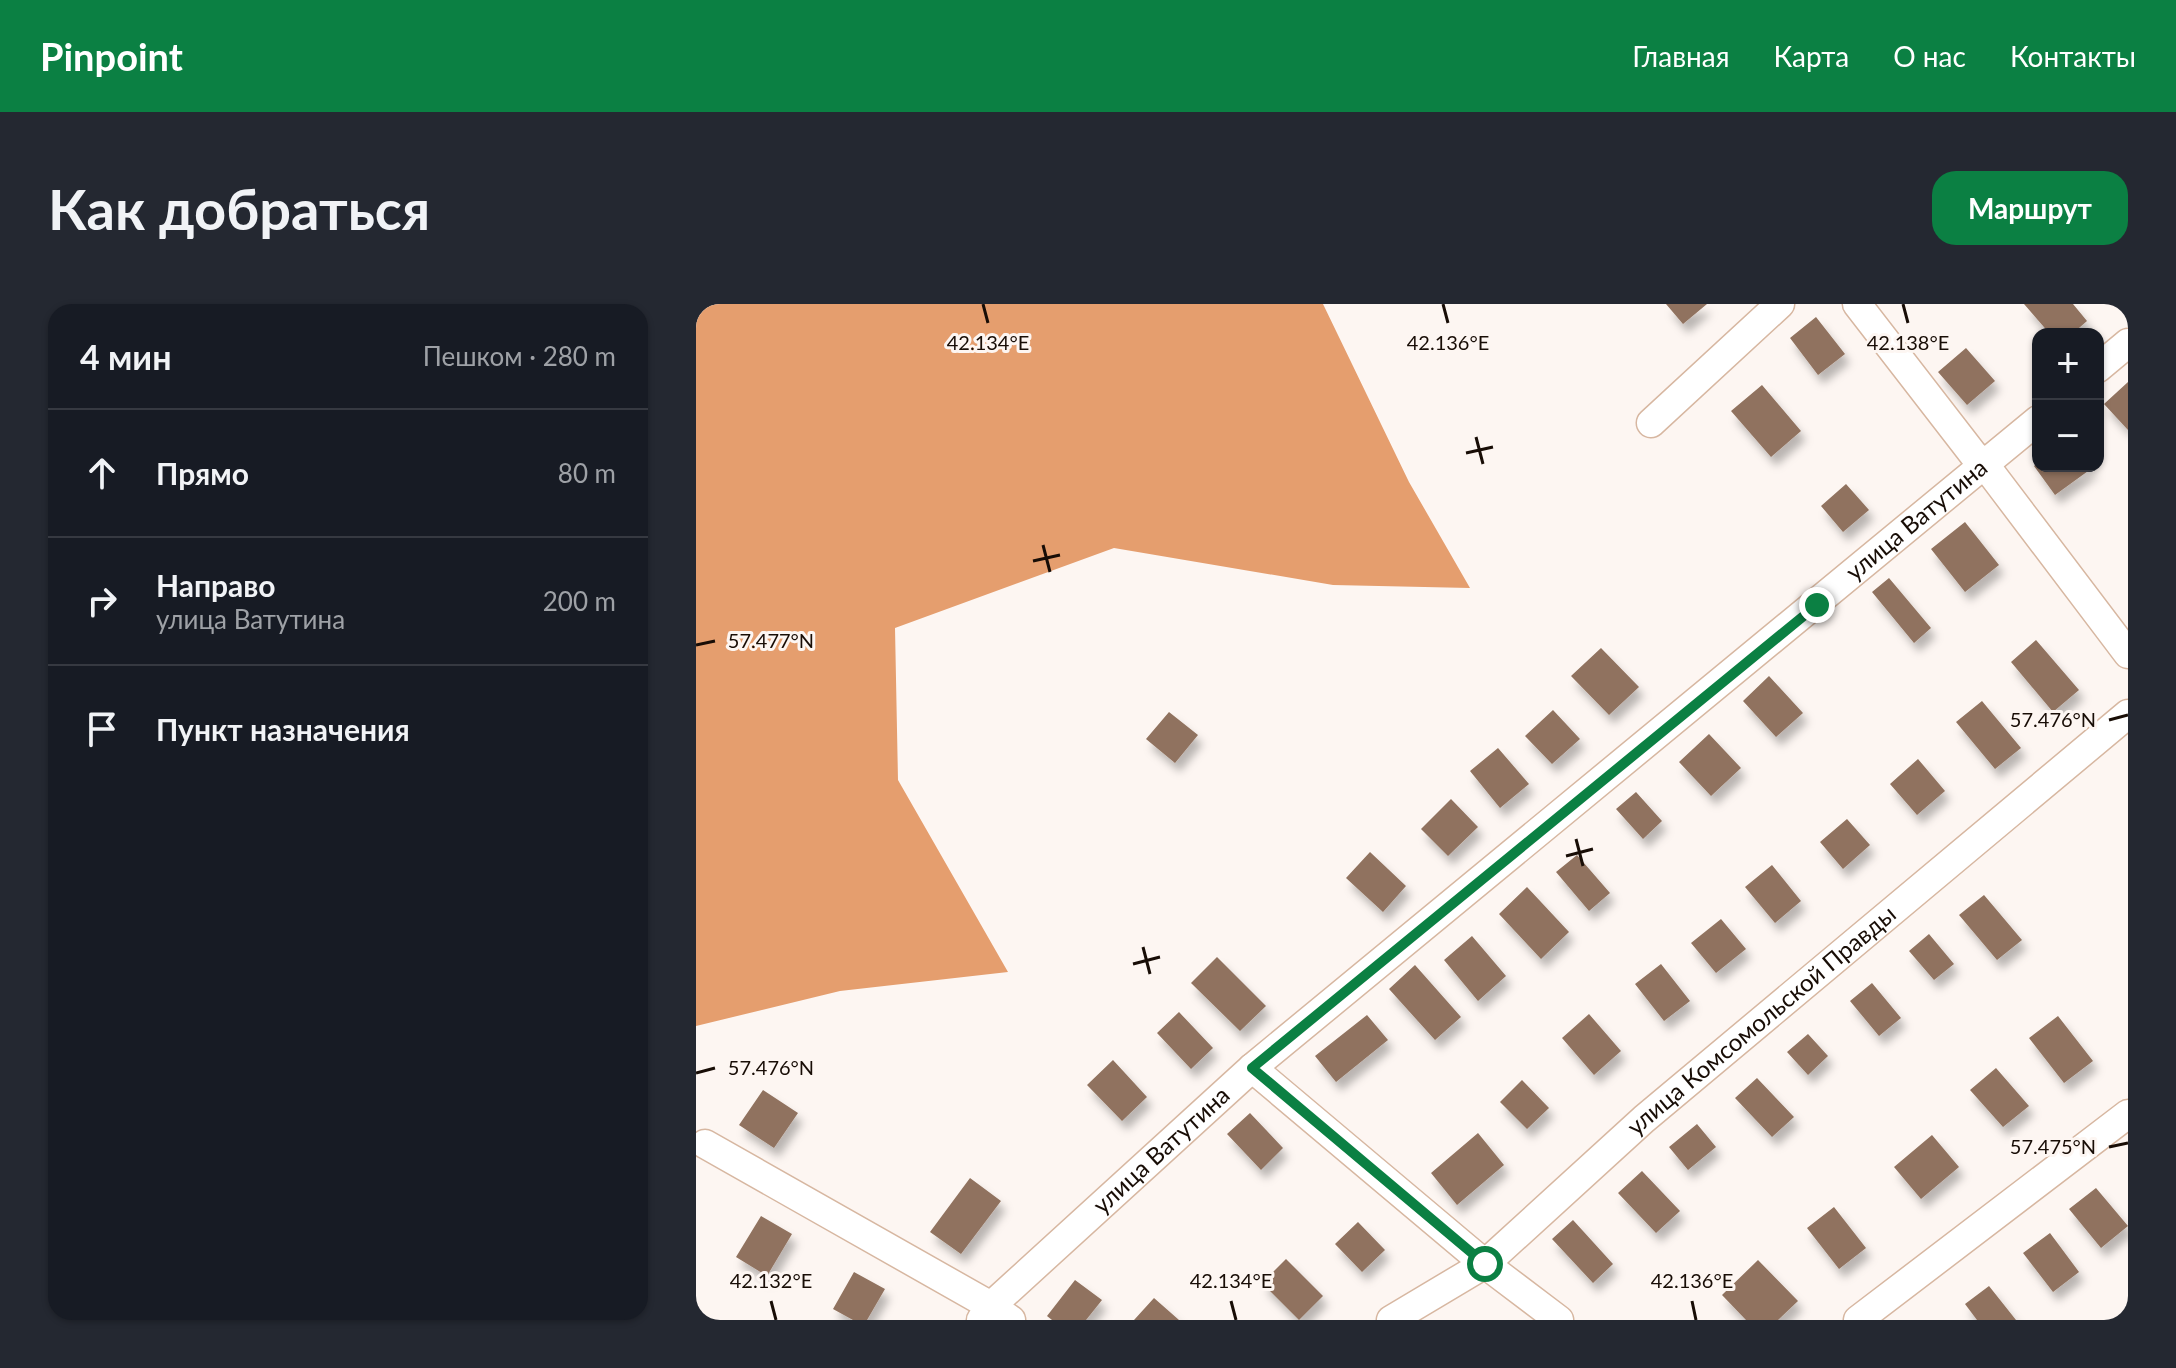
<!DOCTYPE html>
<html lang="ru">
<head>
<meta charset="utf-8">
<style>
  :root { --surface:#171b24; --page:#242831; --text:#f1f3f6; --muted:#9ea1a6; --line:#363941; --accent:#0b8043 }
  body { margin:0; font-family:Lato,sans-serif; background:var(--page); color:var(--text) }
  .controls { position:absolute; right:24px; top:24px; display:grid; overflow:hidden; border-radius:16px; box-shadow:0 2px 6px #0004 }
  .controls button { width:72px; height:72px; display:grid; place-items:center; padding:0; border:0; border-bottom:2px solid var(--line); background:var(--surface); color:var(--text); font:40px sans-serif }
  .stop { position:absolute; width:24px; height:24px; margin:-18px; border:6px solid #0b8043; border-radius:50%; background:#fff }
  .stop.end { background:#0b8043; border-color:#fff; box-shadow:0 2px 8px #0008 }
  .list { margin:0; padding:0; list-style:none }
  h2 { display:flex; justify-content:space-between; align-items:center; height:104px; margin:0; padding:0 32px; font-size:34px }
  h2 small { font-size:26px; font-weight:400; color:var(--muted) }
  .list li { display:grid; grid-template-columns:52px 1fr auto; gap:24px; align-items:center; box-sizing:border-box; height:128px; padding:0 32px; border-top:2px solid var(--line) }
  .list b { display:block; font-size:30px; white-space:nowrap }
  .list p { margin:0; font-size:26px; white-space:nowrap; color:var(--muted) }
  .list em { font-size:26px; font-style:normal; color:var(--muted) }
  .icon { flex:none; width:44px; height:44px; fill:none; stroke:currentColor; stroke-width:2; stroke-linecap:round; stroke-linejoin:round }
  .map { position:relative; flex:none; width:1432px; height:1016px; overflow:hidden; border-radius:24px }
  header { display:flex; align-items:center; gap:48px; box-sizing:border-box; height:112px; padding:0 40px; background:var(--accent); color:#fff }
  header strong { font-size:38px }
  nav { display:flex; gap:44px; margin-inline-start:auto; font-size:28px }
  .intro { display:flex; align-items:center; justify-content:space-between; box-sizing:border-box; height:192px; padding:0 48px }
  h1 { margin:0; font-size:56px }
  .button { padding:20px 36px; border-radius:24px; background:var(--accent); color:#fff; font-size:28px; font-weight:700 }
  main { display:flex; gap:48px; padding:0 48px }
  aside { flex:1; background:var(--surface); border-radius:24px; box-shadow:0 2px 6px #0004 }
  .map>svg:first-child { display:block }
  .forest { fill:#e59e6e }
  .building { fill:#90725e; filter:url(#shadow) }
  .lines { fill:none; stroke-linecap:round; stroke-linejoin:round }
  .minor-casing { stroke:#d7b7a1; stroke-width:31 }
  .minor { stroke:#fff; stroke-width:28 }
  .route { stroke:#0b8043; stroke-width:10 }
  .ticks { fill:none; stroke:#180d06; stroke-width:3 }
  .labels { text-anchor:middle; stroke-width:6; stroke-linejoin:round; paint-order:stroke }
  .street-label { font-size:24px; fill:#180d06; stroke:#fdf6f2 }
  .ticks-label { font-size:20px; text-anchor:middle; fill:#180d06; stroke:#fdf6f2; stroke-width:6; stroke-linejoin:round; paint-order:stroke }
</style>
</head>
<body>
<header>
<strong>Pinpoint</strong>
<nav><a>Главная</a><a>Карта</a><a>О нас</a><a>Контакты</a></nav>
</header>
<div class="intro"><h1>Как добраться</h1><a class="button">Маршрут</a></div>
<main>
<aside>
<h2>4 мин<small>Пешком · 280 m</small></h2>
<ul class="list">
<li><svg class="icon" aria-label="ahead" viewBox="0 0 24 24"><path d="M12 20V5M6 11l6-6 6 6"/></svg><div><b>Прямо</b></div><em>80 m</em></li>
<li><svg class="icon" aria-label="right" viewBox="0 0 24 24"><path d="M7 20v-9h11M14 6l5 5-5 5"/></svg><div><b>Направо</b><p>улица Ватутина</p></div><em>200 m</em></li>
<li><svg class="icon" aria-label="arrive" viewBox="0 0 24 24"><path d="M6 21V4h12l-3 4 3 4H6"/></svg><div><b>Пункт назначения</b></div></li>
</ul>
</aside>
<div class="map">
<svg width="1432" height="1016" viewBox="0 0 1432 1016">
  <defs>
    <filter id="shadow"><feDropShadow dx="5" dy="9" stdDeviation="4" flood-color="#0004"/></filter>
  </defs>
  <rect width="100%" height="100%" fill="#fdf6f2"/>
  <!-- forest -->
  <path class="forest" d="M0 0H627L713 178 774 284 637 281 418 244 199 324 202 476 312 668 144 687 0 722Z"/>
  <!-- building -->
  <path class="building" d="M970 0H1011L987 20Z
    M1328 0H1377L1391 17 1376 30H1354Z
    M1120 13 1149 50 1122 71 1094 34Z
    M1270 44 1299 77 1271 101 1242 68Z
    M1432 78V126L1408 100Z
    M1066 81 1105 127 1075 153 1035 107Z
    M1342 159V162H1399L1359 191 1338 162Z
    M1150 180 1173 206 1147 228 1125 202Z
    M1269 218 1303 261 1269 288 1235 245Z
    M1193 274 1235 324 1218 339 1176 288Z
    M1340 336 1383 386 1357 408 1315 358Z
    M905 344 943 383 913 411 875 372Z
    M1073 372 1107 409 1080 433 1047 397Z
    M1286 397 1325 444 1299 465 1260 418Z
    M857 406 884 435 856 460 829 432Z
    M473 408 502 431 479 459 450 435Z
    M1013 430 1045 464 1015 492 983 458Z
    M802 444 833 480 804 504 774 467Z
    M1222 455 1249 487 1221 511 1194 480Z
    M940 488 966 517 947 535 920 505Z
    M755 495 782 523 752 552 725 525Z
    M1151 515 1174 541 1147 565 1124 538Z
    M674 548 710 582 687 608 650 574Z
    M881 551 914 589 893 607 860 568Z
    M1076 561 1105 597 1079 619 1049 583Z
    M831 583 873 628 845 655 803 610Z
    M1288 591 1326 636 1301 656 1263 611Z
    M1025 615 1050 645 1020 669 995 639Z
    M1233 630 1258 660 1238 676 1213 647Z
    M776 632 810 672 782 697 748 656Z
    M521 653 570 702 544 727 495 679Z
    M965 660 994 697 968 717 939 680Z
    M719 661 765 713 739 736 693 685Z
    M1176 679 1205 714 1183 732 1154 697Z
    M483 708 517 744 495 765 461 729Z
    M893 710 925 747 898 771 866 734Z
    M671 711 692 736 640 778 619 752Z
    M1362 712 1397 757 1368 779 1333 734Z
    M1112 730 1132 752 1112 771 1091 748Z
    M417 756 451 793 426 817 391 781Z
    M1300 764 1333 802 1307 823 1274 786Z
    M1061 774 1098 813 1076 833 1039 794Z
    M826 776 853 804 831 825 804 798Z
    M67 786 102 809 78 844 43 821Z
    M554 809 587 844 565 866 531 830Z
    M1001 820 1020 843 992 866 973 843Z
    M782 829 808 861 761 901 735 869Z
    M1236 831 1263 863 1225 895 1198 863Z
    M946 867 984 907 960 929 922 889Z
    M274 874 305 897 265 950 234 928Z
    M1400 884 1432 922 1405 944 1373 905Z
    M1138 903 1170 944 1143 965 1111 924Z
    M65 912 96 930 71 972 40 953Z
    M877 916 917 960 897 979 856 935Z
    M662 918 689 946 666 968 639 940Z
    M1354 929 1383 968 1357 988 1327 949Z
    M590 955 627 992 603 1016 566 979Z
    M1062 956 1102 997 1082 1016H1050L1026 991Z
    M158 968 189 985 171 1016H157L137 1005Z
    M379 976 406 996 390 1016H356L351 1012Z
    M1293 982 1320 1016H1281L1269 1000Z
    M458 994 483 1016H438Z"/>
  <g class="lines">
    <!-- minor casing -->
    <g class="minor-casing">
      <g id="minor">
        <path d="M1161 0 1277 150 1289 161 1432 350"/>
        <path d="M1402 64 1432 39"/>
        <path d="M955 119 1084 0"/>
        <path d="M556 764 789 960 863 1016"/>
        <path d="M9 840 295 1002 315 1016"/>
        <path id="s1" d="M285 1016 295 1002 556 764 1342 116"/>
        <path id="s2" d="M695 1016 789 960 948 815 1432 410"/>
        <path d="M1162 1016 1432 810"/>
      </g>
    </g>
    <!-- minor -->
    <use href="#minor" class="minor"/>
  </g>
  <g class="lines">
    <!-- route -->
    <path class="route" d="M789 960 556 764 1121 301"/>
  </g>
  <!-- ticks -->
  <path class="ticks" d="M287 0 292 19M747 0 752 19M1207 0 1212 19M780 133 787 160M770 149 797 143M347 241 354 268M337 257 364 251M0 341 19 337M1413 416 1432 411M880 535 887 562M870 552 897 545M447 643 454 670M437 660 464 653M0 769 19 764M1413 843 1432 839M75 997 80 1016M535 997 540 1016M996 997 1000 1016"/>
  <g class="labels">
    <!-- street labels -->
    <g class="street-label">
      <text dy="8" stroke="none"><textPath href="#s1" startOffset="1232">улица Ватутина</textPath></text>
      <text dy="8" stroke="none"><textPath href="#s2" startOffset="478">улица Комсомольской Правды</textPath></text>
      <text dy="8" stroke="none"><textPath href="#s1" startOffset="248">улица Ватутина</textPath></text>
    </g>
  </g>
  <g class="ticks-label">
    <text x="1212" y="46">42.138°E</text>
    <text x="292" y="46">42.134°E</text>
    <text x="752" y="46">42.136°E</text>
    <text x="75" y="344">57.477°N</text>
    <text x="1357" y="423">57.476°N</text>
    <text x="75" y="771">57.476°N</text>
    <text x="1357" y="850">57.475°N</text>
    <text x="75" y="984">42.132°E</text>
    <text x="535" y="984">42.134°E</text>
    <text x="996" y="984">42.136°E</text>
  </g>
</svg>
<div class="controls">
<button>+</button>
<button>−</button>
</div>
<div class="stop" style="left:789px;top:960px"></div>
<div class="stop end" style="left:1121px;top:301px"></div>
</div>
</main>
</body>
</html>
